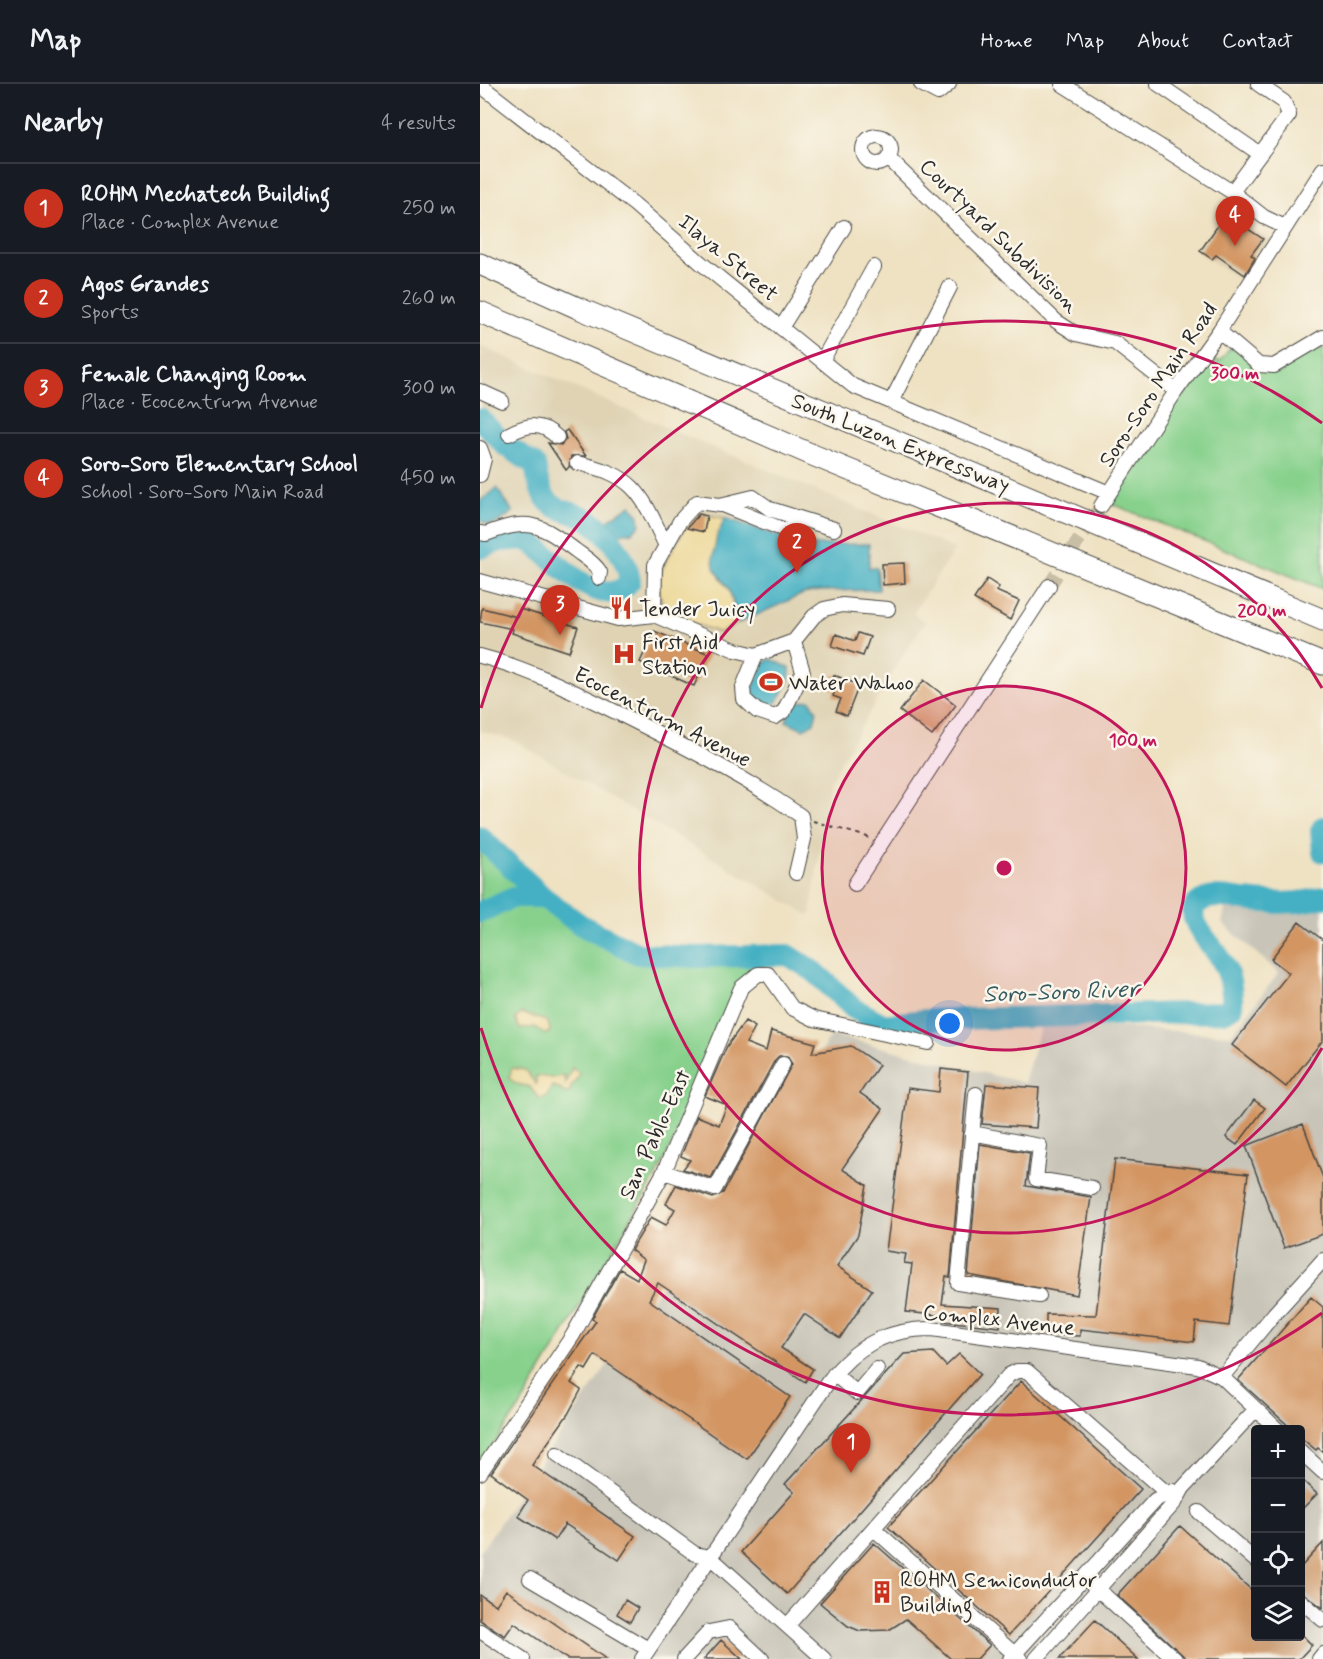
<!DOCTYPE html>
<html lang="en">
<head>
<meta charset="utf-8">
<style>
  :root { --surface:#171b24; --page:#242831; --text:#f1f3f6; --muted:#9ea1a6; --line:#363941; --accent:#c8321e }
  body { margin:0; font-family:Mynerve,sans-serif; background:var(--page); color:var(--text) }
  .controls { position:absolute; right:18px; bottom:18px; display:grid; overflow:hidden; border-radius:6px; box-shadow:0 6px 24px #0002 }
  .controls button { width:54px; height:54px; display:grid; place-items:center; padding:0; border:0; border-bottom:2px solid var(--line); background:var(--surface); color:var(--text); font:30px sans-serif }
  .you { position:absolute; left:470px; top:940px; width:21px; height:21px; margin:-15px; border:4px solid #fff; border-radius:50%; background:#1a73e8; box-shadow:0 0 0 9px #1a73e833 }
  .badge { display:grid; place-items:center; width:39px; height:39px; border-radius:50%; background:var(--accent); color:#fff; font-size:20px; font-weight:700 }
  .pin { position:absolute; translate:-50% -50px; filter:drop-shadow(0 2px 3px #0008) }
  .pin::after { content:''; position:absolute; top:32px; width:21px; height:18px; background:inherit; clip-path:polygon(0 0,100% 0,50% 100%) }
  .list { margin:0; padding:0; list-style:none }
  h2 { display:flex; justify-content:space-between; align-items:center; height:78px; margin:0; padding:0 24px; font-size:26px }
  h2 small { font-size:20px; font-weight:400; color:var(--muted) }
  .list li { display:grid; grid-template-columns:39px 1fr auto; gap:18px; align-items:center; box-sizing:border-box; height:90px; padding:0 24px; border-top:2px solid var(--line) }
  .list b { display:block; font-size:22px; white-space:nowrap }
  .list p { margin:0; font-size:20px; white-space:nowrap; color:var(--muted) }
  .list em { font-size:20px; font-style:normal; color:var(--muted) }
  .icon { flex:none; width:33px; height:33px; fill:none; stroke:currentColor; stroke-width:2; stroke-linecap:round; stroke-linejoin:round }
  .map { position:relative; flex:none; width:843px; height:1575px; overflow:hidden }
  header { display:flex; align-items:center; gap:36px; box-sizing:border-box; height:84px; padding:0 30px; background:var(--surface); border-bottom:2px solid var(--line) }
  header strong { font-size:28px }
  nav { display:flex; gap:33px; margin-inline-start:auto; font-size:21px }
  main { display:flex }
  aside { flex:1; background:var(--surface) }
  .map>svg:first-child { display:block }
  .built { fill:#dfd3b4 }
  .industrial { fill:#c8c4b8; fill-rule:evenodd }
  .green { fill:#88d18d; stroke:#5a7e5c; stroke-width:1.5 }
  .sand { fill:#eeda9e; stroke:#8c8264; stroke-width:1.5 }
  .water { fill:#44b0c3; stroke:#386e77; stroke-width:1.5 }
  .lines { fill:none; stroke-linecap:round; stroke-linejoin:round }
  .river { stroke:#44b0c3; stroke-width:22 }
  .building { fill:#d39664 }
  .minor-tunnel { stroke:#c8bda5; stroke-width:14; stroke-dasharray:14 7; stroke-linecap:butt }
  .minor-casing { stroke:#484642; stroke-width:16 }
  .highway-casing { stroke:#484642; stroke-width:23 }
  .path { stroke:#484642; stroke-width:2; stroke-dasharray:4.5 4.5; stroke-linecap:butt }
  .minor { stroke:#fff; stroke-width:14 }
  .highway { stroke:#fff; stroke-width:21 }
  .ring { fill:none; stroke:#c2185b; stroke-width:3 }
  .labels { text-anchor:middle; stroke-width:5; stroke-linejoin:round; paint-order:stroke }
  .street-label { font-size:22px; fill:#2b2b2b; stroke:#fbf7ec }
  .poi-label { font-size:22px; fill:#2b2b2b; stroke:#fbf7ec; text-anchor:start }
  .water-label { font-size:24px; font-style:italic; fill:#345a60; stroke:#fbf7ec }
  .centre { fill:#c2185b; stroke:#fbf7ec; stroke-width:3 }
  .ring-label { font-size:18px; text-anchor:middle; font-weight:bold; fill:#c2185b; stroke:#fbf7ec; stroke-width:5; stroke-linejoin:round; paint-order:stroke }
</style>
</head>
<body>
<header>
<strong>Map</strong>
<nav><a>Home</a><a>Map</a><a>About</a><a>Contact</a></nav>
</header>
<main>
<aside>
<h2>Nearby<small>4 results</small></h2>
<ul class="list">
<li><span class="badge">1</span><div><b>ROHM Mechatech Building</b><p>Place · Complex Avenue</p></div><em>250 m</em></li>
<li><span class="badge">2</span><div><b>Agos Grandes</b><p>Sports</p></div><em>260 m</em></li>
<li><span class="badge">3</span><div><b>Female Changing Room</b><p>Place · Ecocentrum Avenue</p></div><em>300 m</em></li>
<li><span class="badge">4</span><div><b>Soro-Soro Elementary School</b><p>School · Soro-Soro Main Road</p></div><em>450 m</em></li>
</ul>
</aside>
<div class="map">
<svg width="843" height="1575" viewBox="0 0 843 1575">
  <rect width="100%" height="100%" fill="#fbf7ec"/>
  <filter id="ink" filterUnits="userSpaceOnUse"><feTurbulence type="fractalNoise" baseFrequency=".0167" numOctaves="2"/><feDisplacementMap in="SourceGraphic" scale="12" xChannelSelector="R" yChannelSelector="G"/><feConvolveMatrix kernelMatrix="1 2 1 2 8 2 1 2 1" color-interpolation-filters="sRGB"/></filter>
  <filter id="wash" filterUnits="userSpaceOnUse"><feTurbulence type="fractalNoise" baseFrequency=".008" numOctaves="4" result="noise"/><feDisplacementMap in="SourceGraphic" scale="24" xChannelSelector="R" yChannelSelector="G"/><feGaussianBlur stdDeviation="1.35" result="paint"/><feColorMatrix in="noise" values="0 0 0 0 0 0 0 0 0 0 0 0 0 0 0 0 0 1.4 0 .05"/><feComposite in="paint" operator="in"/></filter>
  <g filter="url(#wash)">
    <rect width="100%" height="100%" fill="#efe2c3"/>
    <!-- built -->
    <path class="built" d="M744 129 793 157 765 199 716 167Z
      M0 262 197 348 475 465 433 529 445 538 422 572 350 697 330 832 33 656 0 647Z"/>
    <!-- industrial -->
    <path class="industrial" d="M746 822 843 823V1575H0V1468L352 951 544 999 562 938 751 951 799 889 742 839ZM776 1346H820V1552H776Z"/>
    <!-- green -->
    <path class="green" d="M843 256V505L632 420 726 270 739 278 752 262 780 284Z
      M0 753 63 813 101 841 158 870 216 873 308 871 275 887 179 1087 40 1323 0 1380Z"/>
    <!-- sand -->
    <path class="sand" d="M210 428 245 434 237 452 240 494 249 505 259 539 240 549 188 530C161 487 202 466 210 428Z
      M42 929 66 937 70 944 69 949 64 950 55 943 40 945 35 935Z
      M32 984 45 986 56 1000V992L73 994 84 991 85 1000 92 984 99 989C98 998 90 998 90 1008L84 1009 81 1005 72 1002 67 1012 59 1015 50 1003 37 1000 29 994Z"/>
    <!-- water -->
    <path class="water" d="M17 404 33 428C22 435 13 447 0 436V417Z
      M151 421 159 432 160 441 152 448 139 450 128 436Z
      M245 434 325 461 389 460V484H397L399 506 339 507 323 510 259 539 249 505 234 484 233 474 237 452Z
      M291 575 310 584C312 595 301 615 292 622L272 612 271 607 285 578Z
      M330 616 337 627 334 639 323 645 306 637 314 619Z"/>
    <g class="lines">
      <!-- river -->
      <path class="river" d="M0 335 26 362 55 381C57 392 59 407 67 416 76 427 89 427 101 432 124 442 147 472 150 497 121 535 71 468 45 455L20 457 0 464
        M843 743 841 747 843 768
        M0 753 63 813 101 841 158 870 216 873 308 871 335 888 373 924 404 941 445 936 744 928 752 923C753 907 751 893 743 879 735 862 690 824 729 814 741 811 753 815 765 816 792 819 818 821 843 813
        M0 828 34 813H63"/>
    </g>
    <g id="blocks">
      <!-- building -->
      <path class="building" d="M741 137 757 149 762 141 783 155 771 171 775 174 765 191 736 171 732 175 720 167Z
        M87 346 106 372H91L89 383 86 386 68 359 81 361 86 355 84 348Z
        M219 430 227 432 224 448 207 444Z
        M424 479 425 499 403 501 402 480Z
        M507 495 519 503 516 507 539 517 530 536 494 515Z
        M2 524 37 533 40 525 98 543 89 568 32 549 33 545 0 538Z
        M174 547 229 570 214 602 160 578Z
        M378 549 390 553 383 572 352 562 356 550 375 557Z
        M354 591 379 601 367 632 356 627 361 615 353 612 355 606 349 604Z
        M444 596 476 621 452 652 420 627Z
        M819 838 843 856V956L806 1003 752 961 809 889 791 875Z
        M265 937 275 943 266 959 286 967 291 947 335 959 332 969 371 962 399 981 380 1009 403 1025 362 1085 387 1101 378 1151 357 1182 392 1206 360 1254 324 1230 301 1264 333 1285 325 1298 178 1199 169 1216 310 1313 267 1375 115 1271 106 1286 101 1283 91 1299 101 1306 88 1330 52 1381 155 1452 139 1476 85 1440 75 1456 38 1432 48 1416 11 1389 116 1237 112 1235 140 1185 157 1195 164 1176 151 1166 171 1133 186 1141 195 1125 186 1120 196 1101 233 1114 243 1109 312 980 307 972H299L295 976 231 1094 203 1085 210 1076 201 1072 217 1032 239 1041 247 1021 225 1012 247 962Z
        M461 985 488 988 470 1193 466 1192 462 1220 521 1224 520 1243 463 1237 464 1232 426 1228 432 1180 424 1179 426 1170 406 1167 428 1004 459 1008Z
        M506 1000 559 1004 556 1044 502 1040Z
        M774 1016 785 1024 757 1061 746 1053Z
        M823 1040 843 1094V1150L804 1164 766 1062Z
        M500 1060 550 1069 546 1102 611 1113 597 1211 488 1191Z
        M635 1075 768 1090 749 1242 716 1238 714 1258 600 1245V1252L566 1251V1230L616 1231Z
        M831 1213 843 1223V1368L838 1364 836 1366 820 1353V1346H813L758 1296Z
        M453 1268 466 1282 479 1270 500 1290 307 1510 261 1468 314 1408 305 1400 424 1270Z
        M541 1297 661 1405 529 1551 408 1443Z
        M820 1394 837 1410 820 1427Z
        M700 1442 776 1510V1552H823L832 1561 819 1575H707L637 1511Z
        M394 1459 510 1561 497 1575H471L426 1535 409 1546 380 1547 368 1542 340 1519Z
        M843 1459V1524L820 1507V1484Z
        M26 1506 126 1575H87L34 1539 25 1552 0 1536V1511L16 1521Z
        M145 1516 158 1524 150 1538 137 1530Z
        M615 1536 658 1575H579Z
        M241 1556 262 1575H224Z"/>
    </g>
  </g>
  <g filter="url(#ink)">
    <use href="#blocks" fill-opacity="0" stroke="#484642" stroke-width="1.5"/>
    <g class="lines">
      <!-- minor-tunnel -->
      <path class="minor-tunnel" d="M569 502 621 422"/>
      <!-- minor casing -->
      <g class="minor-casing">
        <path id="minor" d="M441 0 458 9 469 0
          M582 0 752 108 784 133 805 143
          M678 0 780 70
          M0 1 155 121 221 179 373 302 629 409
          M383 66a14 14 0 1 1 28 0a14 14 0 1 1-28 0Z
          M408 74 576 237 596 250 635 259 696 307
          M752 108 809 31 804 18 778 0
          M301 244 364 143
          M739 247 779 281 794 282 843 253
          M342 277 394 183
          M0 307 22 317
          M411 318 470 203
          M29 350C48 340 61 338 77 353
          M0 364 4 375 0 391
          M97 379C155 391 161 409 185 460
          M242 421 307 447 316 433
          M621 422 696 307 739 247 843 85
          M0 449 6 450C49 433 60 440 95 466 104 473 114 478 120 488L119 494
          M0 497 138 535 174 531 255 566 276 571 314 557 334 532 344 525 362 521 408 525
          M174 531 175 481 200 437 217 418 240 421 273 413 290 425 354 445
          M276 571 263 603 264 615 277 627 295 633 304 627 323 588 314 557
          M0 572C47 584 93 607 136 628 200 660 262 691 321 732L324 755 316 789
          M375 800 569 502
          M496 1010 478 1199 559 1212
          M492 1049 560 1062 556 1095 612 1104
          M184 1088 235 1105 303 980
          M354 1290 377 1309 397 1285
          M742 1293 794 1230 843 1176
          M820 1367 843 1388
          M77 1370 215 1470 230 1473 344 1575
          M0 1389 93 1251 184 1088 261 904 278 890H288L312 924 334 935 448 959
          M719 1428 776 1477
          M394 1445 540 1575
          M50 1495 168 1565
          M612 1500 695 1575
          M820 1516 843 1536
          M307 1542 529 1291 537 1287H547L696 1417
          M0 1547 43 1575
          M162 1575 348 1298C376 1262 406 1245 452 1245L718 1282 742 1293 798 1346
          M204 1575 229 1548 249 1544 282 1575
          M530 1575 675 1416 693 1407
          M556 1575 696 1417 703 1404 776 1325
          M839 1575 843 1570"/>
      </g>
      <!-- highway casing -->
      <g class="highway-casing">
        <path id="highway" d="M0 180 98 224 843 536
          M0 228 335 372 843 580"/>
      </g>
      <!-- path -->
      <path class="path" d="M333 737 391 754"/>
      <!-- minor -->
      <use href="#minor" class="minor"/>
      <!-- highway -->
      <use href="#highway" class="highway"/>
    </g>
  </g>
  <!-- distance rings -->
  <circle cx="524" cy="784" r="182" fill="#c2185b" fill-opacity=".12"/>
  <g class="ring">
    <circle cx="524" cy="784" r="182"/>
    <path d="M842 964A365 365 0 1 1 842 604"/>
    <path d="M842 1229A547 547 0 0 1 1 944M1 624A547 547 0 0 1 842 339"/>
  </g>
  <!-- icons -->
  <defs>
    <g id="restaurant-bare" transform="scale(1.8)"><path d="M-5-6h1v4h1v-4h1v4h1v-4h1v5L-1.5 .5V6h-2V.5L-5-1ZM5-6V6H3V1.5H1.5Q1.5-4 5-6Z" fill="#c8321e" stroke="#fbf7ec" stroke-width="2.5" paint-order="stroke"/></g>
    <g id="hospital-bare" transform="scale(1.8)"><path d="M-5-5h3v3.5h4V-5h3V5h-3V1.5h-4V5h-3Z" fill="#c8321e" stroke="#fbf7ec" stroke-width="2.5" paint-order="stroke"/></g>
    <g id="stadium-bare" transform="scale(1.8)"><path d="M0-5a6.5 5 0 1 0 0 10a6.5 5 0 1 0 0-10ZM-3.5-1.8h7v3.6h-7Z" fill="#c8321e" stroke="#fbf7ec" stroke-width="2.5" paint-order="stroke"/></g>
    <g id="building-bare" transform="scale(1.8)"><path d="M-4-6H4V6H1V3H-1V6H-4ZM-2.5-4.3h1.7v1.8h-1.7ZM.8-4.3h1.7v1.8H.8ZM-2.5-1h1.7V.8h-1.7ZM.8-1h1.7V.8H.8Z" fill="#c8321e" stroke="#fbf7ec" stroke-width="2.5" paint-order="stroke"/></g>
  </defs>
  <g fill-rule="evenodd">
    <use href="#restaurant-bare" x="141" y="524"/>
    <use href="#hospital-bare" x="144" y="570"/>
    <use href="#stadium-bare" x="291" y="598"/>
    <use href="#building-bare" x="402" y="1508"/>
  </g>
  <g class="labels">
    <!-- street labels -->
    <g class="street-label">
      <text transform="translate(520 151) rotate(44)" y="8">Courtyard Subdivision</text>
      <text transform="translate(249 173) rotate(40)" y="8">Ilaya Street</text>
      <text transform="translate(677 300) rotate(-56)" y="8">Soro-Soro Main Road</text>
      <text transform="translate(421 358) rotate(22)" y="8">South Luzon Expressway</text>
      <text transform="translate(183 632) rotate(27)" y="8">Ecocentrum Avenue</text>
      <text transform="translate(174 1050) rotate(-65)" y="8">San Pablo-East</text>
      <text transform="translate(519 1235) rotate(6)" y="8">Complex Avenue</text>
    </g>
    <!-- poi labels -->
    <g class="poi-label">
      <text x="159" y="532">Tender Juicy</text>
      <text x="162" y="565">First Aid<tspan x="162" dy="25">Station</tspan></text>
      <text x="309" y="606">Water Wahoo</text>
      <text x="420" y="1503">ROHM Semiconductor<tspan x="420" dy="25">Building</tspan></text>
    </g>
    <!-- water labels -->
    <g class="water-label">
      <text transform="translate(581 907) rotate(-2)" y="8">Soro-Soro River</text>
    </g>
  </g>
  <circle cx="524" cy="784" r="9" class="centre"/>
  <g class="ring-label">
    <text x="755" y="295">300 m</text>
    <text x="782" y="532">200 m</text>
    <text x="653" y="662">100 m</text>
  </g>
</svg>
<div class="controls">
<button>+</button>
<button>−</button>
<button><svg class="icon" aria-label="locate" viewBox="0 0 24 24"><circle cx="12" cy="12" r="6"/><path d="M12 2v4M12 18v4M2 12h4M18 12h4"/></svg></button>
<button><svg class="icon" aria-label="layers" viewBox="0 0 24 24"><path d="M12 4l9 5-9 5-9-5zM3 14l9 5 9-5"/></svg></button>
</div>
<div class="you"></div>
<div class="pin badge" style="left:371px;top:1389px">1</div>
<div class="pin badge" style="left:317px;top:489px">2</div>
<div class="pin badge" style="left:80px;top:551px">3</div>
<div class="pin badge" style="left:755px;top:162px">4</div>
</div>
</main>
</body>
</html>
